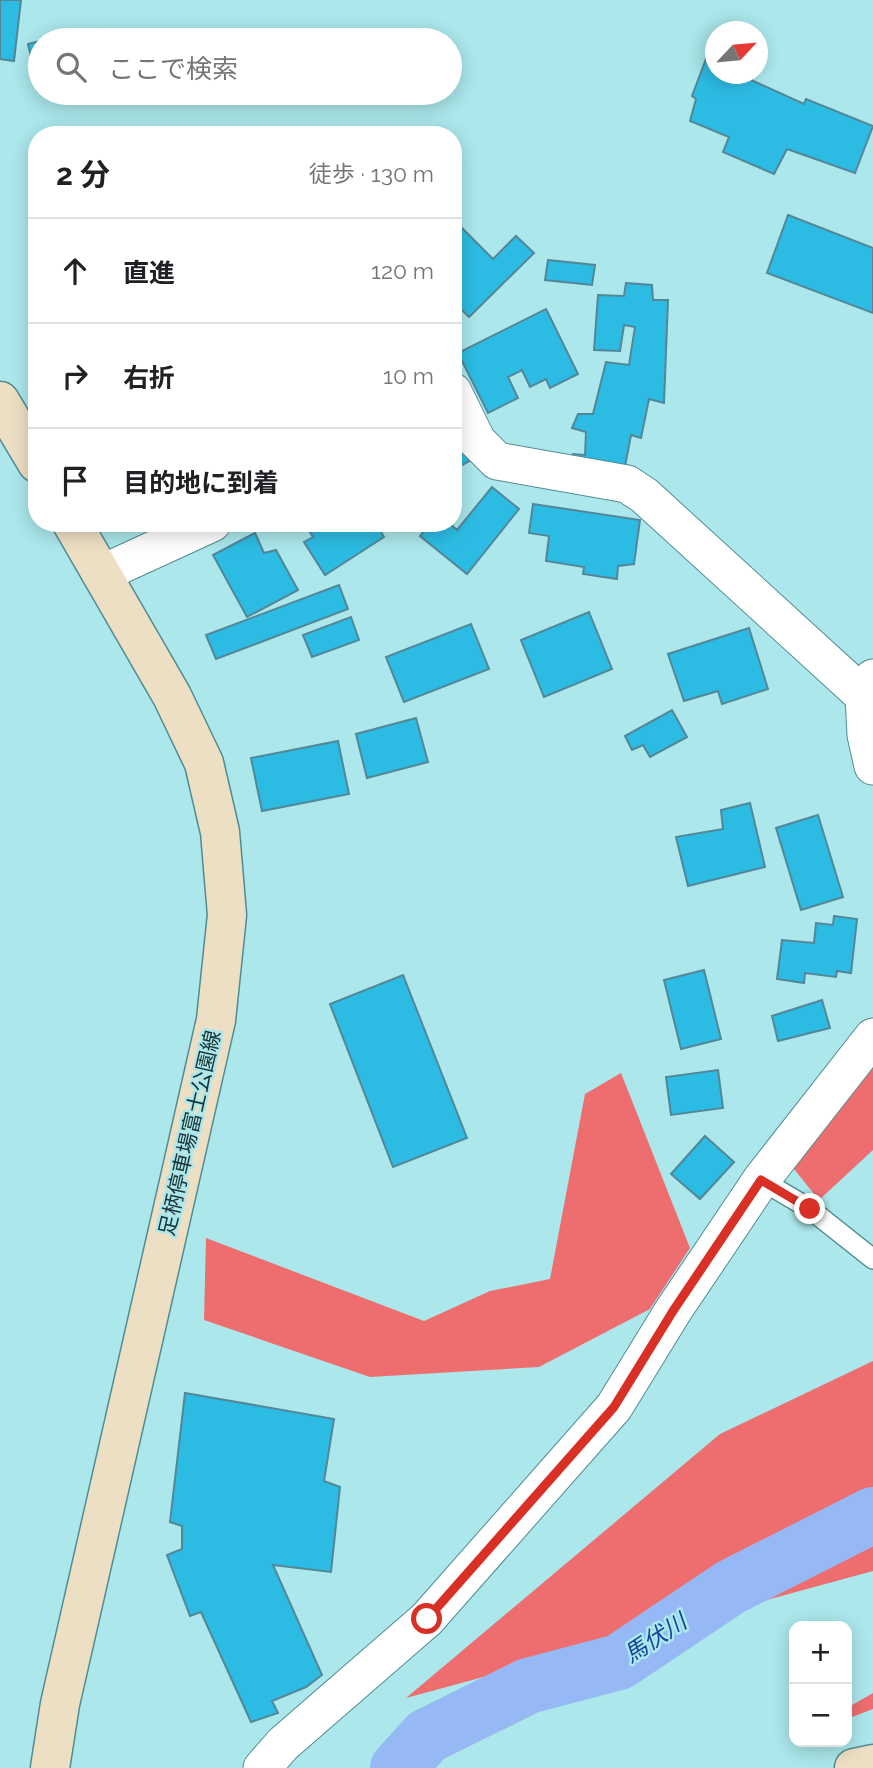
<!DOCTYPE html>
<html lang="ja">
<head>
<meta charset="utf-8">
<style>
  :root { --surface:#fff; --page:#f2f2f2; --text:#202124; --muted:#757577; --line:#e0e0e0 }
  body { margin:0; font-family:Raleway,"Noto Sans JP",sans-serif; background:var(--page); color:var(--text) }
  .controls { position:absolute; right:21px; bottom:21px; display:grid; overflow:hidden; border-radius:14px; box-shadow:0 4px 18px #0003 }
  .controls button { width:63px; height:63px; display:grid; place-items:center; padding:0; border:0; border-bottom:2px solid var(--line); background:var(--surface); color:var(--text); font:35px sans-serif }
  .compass { position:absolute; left:705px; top:21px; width:63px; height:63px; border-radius:50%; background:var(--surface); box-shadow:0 4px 18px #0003; rotate:64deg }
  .stop { position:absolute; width:21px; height:21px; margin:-16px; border:5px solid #d93025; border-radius:50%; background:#fff }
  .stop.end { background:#d93025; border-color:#fff; box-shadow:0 2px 7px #0008 }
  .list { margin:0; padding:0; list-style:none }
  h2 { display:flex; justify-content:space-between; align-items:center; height:91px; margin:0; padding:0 28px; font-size:30px }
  h2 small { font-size:23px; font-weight:400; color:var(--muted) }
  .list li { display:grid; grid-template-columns:46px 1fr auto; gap:21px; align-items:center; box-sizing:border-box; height:105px; padding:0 28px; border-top:2px solid var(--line) }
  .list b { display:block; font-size:26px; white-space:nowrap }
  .list em { font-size:23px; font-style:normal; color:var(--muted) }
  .icon { flex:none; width:38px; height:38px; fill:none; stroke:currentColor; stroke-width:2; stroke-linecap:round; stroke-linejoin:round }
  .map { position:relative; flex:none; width:873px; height:1768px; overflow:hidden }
  .search { position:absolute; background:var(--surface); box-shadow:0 4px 18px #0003; left:28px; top:28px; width:434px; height:77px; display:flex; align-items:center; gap:18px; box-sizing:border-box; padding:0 24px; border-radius:38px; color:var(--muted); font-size:26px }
  .panel { position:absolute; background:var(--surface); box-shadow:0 4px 18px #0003; left:28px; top:126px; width:434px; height:406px; border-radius:28px }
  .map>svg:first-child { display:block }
  .forest { fill:#ee6e6f }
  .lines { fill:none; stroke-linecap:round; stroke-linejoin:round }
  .river { stroke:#96b9f6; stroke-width:56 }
  .building { fill:#2cbce3; stroke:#538697; stroke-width:2 }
  .lane-casing { stroke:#528c90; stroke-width:22 }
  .street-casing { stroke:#528c90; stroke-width:39 }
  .secondary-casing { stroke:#528c90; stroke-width:41 }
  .lane { stroke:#fff; stroke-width:19 }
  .street { stroke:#fff; stroke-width:37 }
  .secondary { stroke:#eddfc3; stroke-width:38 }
  .route { stroke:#d93025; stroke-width:9 }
  .labels { text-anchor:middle; stroke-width:5; stroke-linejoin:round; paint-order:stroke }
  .street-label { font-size:21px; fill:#1a3234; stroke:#abe7eb }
  .water-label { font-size:23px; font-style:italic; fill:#144399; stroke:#abe7eb }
</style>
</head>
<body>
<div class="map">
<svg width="873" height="1768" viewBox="0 0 873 1768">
  <rect width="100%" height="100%" fill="#abe7eb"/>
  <!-- forest -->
  <path class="forest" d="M873 1028V1150L819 1200 781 1153Z
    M621 1073 690 1248 650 1309 539 1367 370 1377 204 1320 206 1238 424 1321 490 1291 550 1279 585 1094Z
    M873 1361V1571L406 1698 720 1434Z
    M873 1693V1709L847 1719V1708Z"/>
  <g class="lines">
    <!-- river -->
    <path class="river" d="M398 1768 427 1736 528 1686 619 1662 731 1587 873 1515"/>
  </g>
  <!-- building -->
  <path class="building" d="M0 0H21L14 61 0 59Z
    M97 29 99 40H46Z
    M40 41V80L37 81 28 44Z
    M706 59 716 63V74H738L804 104 806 99 873 126 855 173 787 149 774 174 723 152 729 137 690 121 696 99 692 96Z
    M788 215 873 248V313L767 273Z
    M458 224 493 259 516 236 534 253 469 317 453 301V228Z
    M548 260 595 265 592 285 545 280Z
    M626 283 652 285 653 300H668L664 403 649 399 641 438 631 435 623 477 571 466 573 454 585 455 586 432 572 428 578 414H593L606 362 629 365 635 327 624 325 620 351 594 350 598 295 624 296Z
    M546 309 578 374 550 388 546 379 530 387 522 370 508 377 518 398 488 413 458 353Z
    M453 427 471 460 453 470Z
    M492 487 519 509 467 574 420 536 430 523H449L457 530Z
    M533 504 640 520 634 564 618 566 617 579 583 574 584 567 546 561 549 536 529 533Z
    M304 523H376L384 537 325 575 304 542 313 537Z
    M255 533 264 553 276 550 298 590 247 617 213 555Z
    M339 585 348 609 216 659 206 635Z
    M589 612 612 669 544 697 521 640Z
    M351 617 359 640 312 657 303 635Z
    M471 624 489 669 404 702 386 657Z
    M749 628 768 689 722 704 718 691 684 701 668 654Z
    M672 710 687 737 650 757 643 745 632 750 625 736Z
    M416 718 428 762 367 778 356 734Z
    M338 741 349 794 262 811 251 758Z
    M750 803 765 867 688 886 676 837 723 829 721 810Z
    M818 815 843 897 801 910 776 828Z
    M834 916 857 919 851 973 837 971 836 977 805 973 804 983 777 979 782 940 814 943 816 923 833 925Z
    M704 970 721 1039 681 1049 664 980Z
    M403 975 467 1138 393 1167 330 1004Z
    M822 1000 830 1028 778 1041 772 1016Z
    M718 1070 723 1108 671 1115 666 1077Z
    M705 1136 734 1162 700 1199 671 1174Z
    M185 1393 334 1419 324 1481 340 1487 331 1572 273 1565 322 1675 306 1687 272 1701 278 1713 251 1722 201 1612 190 1616 167 1555 182 1549V1526L170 1522Z"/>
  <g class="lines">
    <!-- lane casing -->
    <g class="lane-casing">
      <path id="lane" d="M761 1180 810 1209 873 1259"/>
    </g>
    <!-- street casing -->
    <g class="street-casing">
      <path id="street" d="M453 392 477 441 497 461 627 484 645 496 864 696
        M101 574 212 523
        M873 678 864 696 866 735 873 766
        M262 1768 283 1744 427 1619 614 1407 673 1311 761 1180 873 1037"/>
    </g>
    <!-- secondary casing -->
    <g class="secondary-casing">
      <path id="secondary" d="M0 401 37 463
        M50 1768 60 1704 216 1020 227 915 220 832 204 763 172 696 72 523
        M854 1768 873 1764"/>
    </g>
    <!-- lane -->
    <use href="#lane" class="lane"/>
    <!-- street -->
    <use href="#street" class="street"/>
    <!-- secondary -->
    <use href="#secondary" class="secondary"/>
  </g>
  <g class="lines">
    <!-- route -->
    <path class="route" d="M427 1619 614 1407 673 1311 761 1180 810 1209"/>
  </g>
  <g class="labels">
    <!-- street labels -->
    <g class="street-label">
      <text transform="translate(190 1133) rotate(-77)" y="7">足柄停車場富士公園線</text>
    </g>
    <!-- water labels -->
    <g class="water-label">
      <text transform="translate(655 1638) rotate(-33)" y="8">馬伏川</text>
    </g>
  </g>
</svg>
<div class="controls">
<button>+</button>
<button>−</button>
</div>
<svg class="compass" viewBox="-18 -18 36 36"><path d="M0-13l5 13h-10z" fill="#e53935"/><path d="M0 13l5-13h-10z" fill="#757577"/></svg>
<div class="stop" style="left:427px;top:1619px"></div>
<div class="stop end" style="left:810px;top:1209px"></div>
<div class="search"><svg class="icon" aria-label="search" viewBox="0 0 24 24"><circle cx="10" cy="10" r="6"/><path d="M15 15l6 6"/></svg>ここで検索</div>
<section class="panel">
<h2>2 分<small>徒歩 · 130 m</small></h2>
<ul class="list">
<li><svg class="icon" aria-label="ahead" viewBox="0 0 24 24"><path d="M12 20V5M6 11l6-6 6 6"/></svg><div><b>直進</b></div><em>120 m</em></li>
<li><svg class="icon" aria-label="right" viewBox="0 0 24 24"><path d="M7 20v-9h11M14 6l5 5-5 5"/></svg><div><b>右折</b></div><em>10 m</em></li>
<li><svg class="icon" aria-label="arrive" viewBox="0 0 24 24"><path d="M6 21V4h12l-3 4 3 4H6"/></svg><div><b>目的地に到着</b></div></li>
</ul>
</section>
</div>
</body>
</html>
